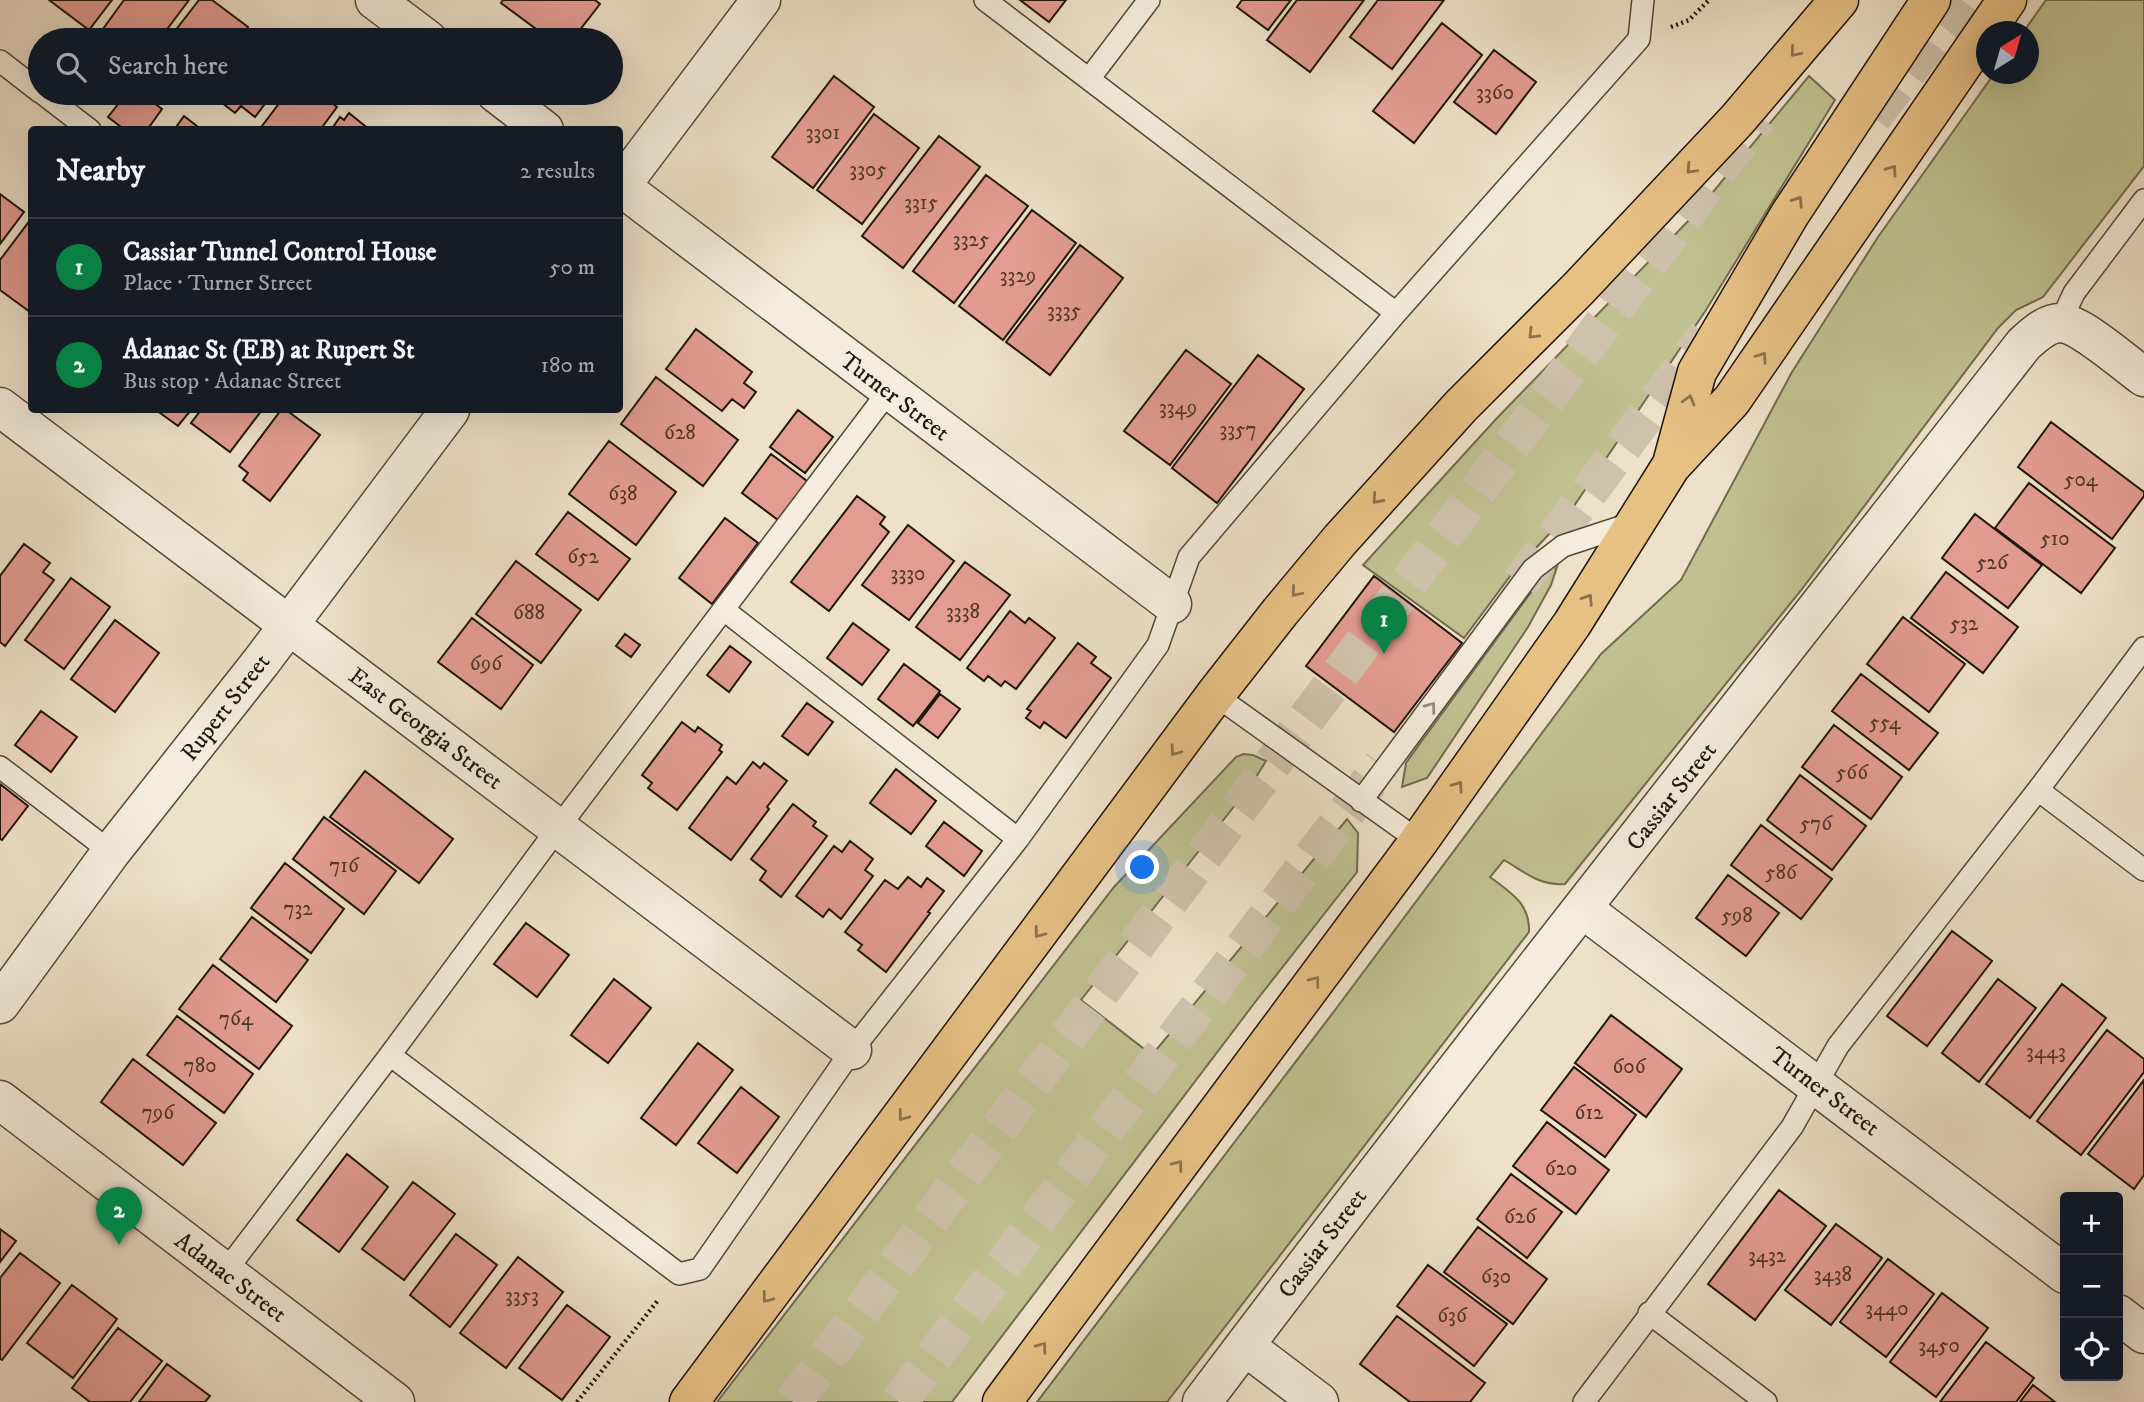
<!DOCTYPE html>
<html lang="en">
<head>
<meta charset="utf-8">
<style>
  :root { --surface:#171b24; --page:#242831; --text:#f1f3f6; --muted:#9ea1a6; --line:#363941; --accent:#0b8043 }
  body { margin:0; font-family:"IM FELL DW Pica",serif; background:var(--page); color:var(--text) }
  .controls { position:absolute; right:21px; bottom:21px; display:grid; overflow:hidden; border-radius:7px; box-shadow:0 7px 28px #0002 }
  .controls button { width:63px; height:63px; display:grid; place-items:center; padding:0; border:0; border-bottom:2px solid var(--line); background:var(--surface); color:var(--text); font:35px sans-serif }
  .compass { position:absolute; left:1976px; top:21px; width:63px; height:63px; border-radius:50%; background:var(--surface); box-shadow:0 7px 28px #0002; rotate:37deg }
  .you { position:absolute; left:1143px; top:868px; width:24px; height:24px; margin:-18px; border:5px solid #fff; border-radius:50%; background:#1a73e8; box-shadow:0 0 0 10px #1a73e833 }
  .badge { display:grid; place-items:center; width:46px; height:46px; border-radius:50%; background:var(--accent); color:#fff; font-size:23px; font-weight:700 }
  .pin { position:absolute; translate:-50% -58px; filter:drop-shadow(0 2px 4px #0008) }
  .pin::after { content:''; position:absolute; top:37px; width:24px; height:21px; background:inherit; clip-path:polygon(0 0,100% 0,50% 100%) }
  .list { margin:0; padding:0; list-style:none }
  h2 { display:flex; justify-content:space-between; align-items:center; height:91px; margin:0; padding:0 28px; font-size:30px }
  h2 small { font-size:23px; font-weight:400; color:var(--muted) }
  .list li { display:grid; grid-template-columns:46px 1fr auto; gap:21px; align-items:center; box-sizing:border-box; height:98px; padding:0 28px; border-top:2px solid var(--line) }
  .list b { display:block; font-size:26px; white-space:nowrap }
  .list p { margin:0; font-size:23px; white-space:nowrap; color:var(--muted) }
  .list em { font-size:23px; font-style:normal; color:var(--muted) }
  .icon { flex:none; width:38px; height:38px; fill:none; stroke:currentColor; stroke-width:2; stroke-linecap:round; stroke-linejoin:round }
  .map { position:relative; flex:none; width:2144px; height:1402px; overflow:hidden }
  .search { position:absolute; background:var(--surface); box-shadow:0 7px 28px #0002; left:28px; top:28px; width:595px; height:77px; display:flex; align-items:center; gap:18px; box-sizing:border-box; padding:0 24px; border-radius:38px; color:var(--muted); font-size:26px }
  .panel { position:absolute; background:var(--surface); box-shadow:0 7px 28px #0002; left:28px; top:126px; width:595px; height:287px; border-radius:7px }
  .map>svg:first-child { display:block }
  .green { fill:#c0c191; stroke:#706b4d; stroke-width:2 }
  .building { fill:#e39c91; stroke:#1f1509; stroke-width:2 }
  .lines { fill:none; stroke-linecap:round; stroke-linejoin:round }
  .highway-tunnel { stroke:#cfc2ac; stroke-width:38; stroke-dasharray:38 19; stroke-linecap:butt }
  .lane-casing { stroke:#534839; stroke-width:24 }
  .street-casing { stroke:#534839; stroke-width:41 }
  .highway-casing { stroke:#1f1509; stroke-width:41 }
  .path { stroke:#1f1509; stroke-width:4.5; stroke-dasharray:2 3.5; stroke-linecap:butt }
  .lane { stroke:#f4ecdc; stroke-width:21 }
  .street { stroke:#f4ecdc; stroke-width:38 }
  .highway { stroke:#e7c084; stroke-width:38 }
  .oneway { stroke:#8d734d }
  .oneway2 { stroke:#948b7d }
  .labels { text-anchor:middle; stroke-width:5; stroke-linejoin:round; paint-order:stroke }
  .number-label { font-size:21px; fill:#50372b }
  .street-label { font-size:24px; fill:#1f1509; stroke:#f4ecdc }
</style>
</head>
<body>
<div class="map">
<svg width="2144" height="1402" viewBox="0 0 2144 1402">
  <rect width="100%" height="100%" fill="#eee1c9"/>
  <filter id="stains"><feTurbulence type="fractalNoise" baseFrequency=".00286" numOctaves="4"/><feColorMatrix values="0 0 0 0 .2 0 0 0 0 .09 0 0 0 0 .02 0 0 0 .5 -.17"/></filter>
  <radialGradient id="worn" r=".72"><stop offset=".6" stop-color="#630" stop-opacity="0"/><stop offset="1" stop-color="#630" stop-opacity=".3"/></radialGradient>
  <!-- green -->
  <path class="green" d="M2046 0H2144V166L2043 297 2016 310 1998 328 1802 589 1565 884C1539 886 1525 872 1504 860L1490 877C1511 893 1530 903 1529 932L1167 1402H1037L1335 1010 1601 654 1681 580 1792 372 1878 237 1994 74H2028V32L2024 31Z
    M1809 76 1835 100 1706 310 1570 512 1514 571 1464 638 1363 565 1497 418 1694 215Z
    M1557 567 1551 585 1528 627 1427 778 1402 787 1406 763 1421 742 1543 576Z
    M1243 754 1253 755 1266 761 1251 785 1081 1000 1152 1055 1347 819 1358 833 1357 872 1256 1001 952 1402H717L1114 887 1236 757Z"/>
  <!-- building -->
  <path class="building" d="M49 0H112L89 30Z
    M124 0H189L159 40H95Z
    M199 0H212L248 27 238 40H168Z
    M503 0H595L600 4 572 40 561 31 555 40H551L501 3Z
    M1020 0H1066L1049 22Z
    M1242 0H1291L1268 30 1237 7Z
    M1297 0H1364L1310 72 1267 40Z
    M1378 0H1444L1392 69 1350 37Z
    M1442 23 1482 55 1414 143 1373 111Z
    M1494 50 1536 82 1496 134 1454 102Z
    M834 76 874 107 813 188 772 157Z
    M127 93H140L162 109 147 130H125L108 117Z
    M209 93H273L255 117 241 106 235 113Z
    M287 93H318L337 107 320 130H259Z
    M349 113 370 130H331L340 117 344 120Z
    M874 114 919 148 862 224 817 190Z
    M184 116 202 130H174Z
    M939 136 980 167 903 268 862 236Z
    M986 175 1028 206 954 303 913 271Z
    M0 194 24 212 0 244Z
    M1032 210 1076 243 1003 340 959 306Z
    M31 219 32 310 30 312 0 290V260Z
    M1080 245 1123 278 1050 375 1006 342Z
    M696 329 752 372 744 383 756 392 744 408 732 399 722 411 666 369Z
    M1186 350 1231 384 1170 465 1124 431Z
    M1258 355 1304 389 1217 503 1172 468Z
    M656 377 738 440 703 486 621 424Z
    M156 410H191L178 426Z
    M201 410H262L230 452 191 423Z
    M281 410H286L320 435 270 501 243 480 248 473 239 466Z
    M798 410 833 437 805 473 770 447Z
    M2051 422 2144 492V496L2112 539 2018 467Z
    M609 441 676 492 636 545 569 494Z
    M771 454 807 481 778 520 742 493Z
    M2029 483 2115 548 2081 593 1995 528Z
    M857 496 885 517 880 524 889 532 829 611 791 582Z
    M568 512 630 559 598 600 536 554Z
    M1975 514 2042 565 2008 608 1942 558Z
    M725 518 758 543 712 604 679 578Z
    M908 525 954 561 909 620 862 585Z
    M24 544 50 563 43 572 54 580 5 646 0 642V576Z
    M516 561 581 610 541 663 476 614Z
    M965 562 1010 595 960 660 916 627Z
    M1946 572 2018 627 1983 673 1911 618Z
    M1374 576 1462 643 1394 732 1306 666Z
    M71 578 110 607 64 669 25 640Z
    M1010 611 1025 623 1029 618 1055 638 1016 689 1005 681 1001 686 988 676 984 681 967 668Z
    M1903 617 1965 664 1929 712 1867 664Z
    M472 618 533 665 501 709 438 662Z
    M115 620 159 653 115 712 71 679Z
    M853 623 889 650 862 685 827 658Z
    M625 634 640 645 631 657 616 646Z
    M1078 643 1096 657 1091 663 1111 678 1066 738 1044 722 1040 728 1026 718 1031 711 1027 709Z
    M730 646 751 662 729 692 707 675Z
    M904 664 940 691 913 726 878 699Z
    M1861 674 1938 733 1909 770 1832 711Z
    M940 694 960 709 938 738 918 723Z
    M807 703 833 722 808 755 782 736Z
    M41 711 77 737 51 772 15 745Z
    M682 722 695 732 698 727 722 745 719 750 722 752 677 810 648 788 652 783 642 775Z
    M1834 725 1902 777 1871 819 1802 767Z
    M753 762 760 768 764 763 787 781 767 807 769 809 731 860 689 828 727 777 736 784Z
    M896 769 936 801 911 834 870 803Z
    M365 771 453 839 419 883 330 817Z
    M1800 775 1866 826 1832 870 1767 820Z
    M0 784 28 806 2 840 0 839Z
    M793 804 816 822 813 826 827 836 781 897 760 880 766 871 751 859Z
    M324 817 396 871 364 914 293 859Z
    M944 822 982 851 964 876 926 846Z
    M1761 825 1832 879 1801 919 1731 865Z
    M850 841 873 859 865 870 873 876 841 919 829 909 823 917 796 896 834 846 842 852Z
    M285 863 344 909 311 953 251 908Z
    M1728 875 1779 913 1746 956 1696 918Z
    M908 877 921 887 927 878 944 891 928 912 930 913 886 972 858 950 862 945 845 932 885 880 898 889Z
    M252 917 308 960 276 1002 220 959Z
    M526 923 569 955 537 997 494 964Z
    M1952 931 1992 961 1927 1046 1887 1016Z
    M213 965 292 1026 259 1069 179 1009Z
    M614 979 651 1008 608 1063 571 1035Z
    M1998 979 2036 1008 1979 1082 1942 1053Z
    M2062 984 2106 1018 2030 1118 1986 1084Z
    M1611 1015 1682 1069 1646 1117 1575 1063Z
    M177 1016 253 1074 224 1113 147 1055Z
    M2107 1030 2144 1059V1072L2081 1155 2037 1121Z
    M698 1043 733 1070 676 1145 641 1118Z
    M133 1059 216 1123 183 1165 101 1102Z
    M1574 1067 1636 1115 1605 1157 1541 1110Z
    M2144 1080V1175L2134 1189 2088 1154Z
    M741 1087 779 1117 737 1173 698 1143Z
    M1547 1122 1609 1170 1576 1214 1513 1166Z
    M347 1154 388 1187 339 1252 297 1220Z
    M1511 1174 1562 1212 1527 1258 1477 1219Z
    M413 1182 455 1214 404 1280 362 1249Z
    M1779 1190 1826 1226 1755 1320 1708 1284Z
    M1836 1224 1882 1258 1831 1325 1785 1290Z
    M1478 1227 1547 1279 1513 1324 1444 1272Z
    M0 1229 16 1241 0 1262Z
    M456 1234 497 1265 450 1327 410 1295Z
    M20 1253 60 1283 2 1360 0 1359V1278Z
    M518 1257 563 1292 506 1368 460 1333Z
    M1888 1259 1934 1294 1886 1357 1840 1322Z
    M1428 1265 1507 1324 1474 1366 1397 1306Z
    M72 1285 117 1319 73 1378 27 1343Z
    M1942 1293 1988 1328 1936 1397 1890 1362Z
    M567 1305 610 1337 562 1400 519 1368Z
    M1397 1316 1485 1383 1470 1402H1410L1360 1364Z
    M118 1328 162 1361 130 1402H90L72 1388Z
    M1986 1342 2034 1378 2016 1402H1940Z
    M167 1364 210 1396 205 1402H139Z
    M2033 1385 2055 1402H2020Z"/>
  <g class="lines">
    <!-- highway-tunnel -->
    <path class="highway-tunnel" d="M1873 117 1962 0
      M1520 583 1707 335
      M793 1402 1759 116
      M899 1402 1382 765"/>
    <!-- lane casing -->
    <g class="lane-casing">
      <path id="lane" d="M985 0 1396 313
        M0 61 40 92
        M1089 79 1149 0
        M42 93 90 130
        M2060 323 2074 293 2144 200
        M724 610 1018 839
        M1215 695 1419 841
        M0 767 111 852
        M2038 790 2144 870
        M1361 801 1533 569 1563 546 1633 523
        M390 1055 679 1274 700 1269 852 1050 1018 839 1158 645 1189 557 1396 313 1639 39 1643 0
        M225 1272 390 1055 558 828 888 392
        M1649 1313 1766 1402
        M1584 1402 1792 1127 1838 1046 2038 790 2144 648"/>
    </g>
    <!-- street casing -->
    <g class="street-casing">
      <path id="street" d="M375 0 428 40
        M496 93 544 130
        M620 186 1172 604
        M620 187 761 0
        M0 407 852 1050
        M1583 909 2065 1274
        M0 1004 111 852 261 662 450 410
        M0 1100 395 1402
        M2118 1314 2144 1334
        M1245 1346 1319 1402
        M1202 1402C1471 1045 1749 696 2024 344 2034 335 2047 322 2062 323 2082 325 2126 364 2144 377"/>
    </g>
    <!-- highway casing -->
    <g class="highway-casing">
      <path id="highway" d="M1673 460 1697 372 1790 214 1931 0
        M689 1402 1215 695 1280 612 1340 540 1461 406 1579 288 1737 120 1839 0
        M1002 1402 1419 841 1572 624 1671 466 1732 400 2007 0"/>
    </g>
    <!-- path -->
    <path class="path" d="M1671 27 1689 20 1709 0
      M577 1402 659 1299"/>
    <!-- lane -->
    <use href="#lane" class="lane"/>
    <!-- street -->
    <use href="#street" class="street"/>
    <!-- highway -->
    <use href="#highway" class="highway"/>
  </g>
  <!-- one-way arrows -->
  <defs><path id="oneway-chevron" d="M-2-3.5L2.5 0L-2 3.5" fill="none" stroke-width="1.6" stroke-linecap="round" stroke-linejoin="round" transform="scale(1.75)"/></defs>
  <g class="oneway">
    <use href="#oneway-chevron" transform="translate(1795 52) rotate(131)"/>
    <use href="#oneway-chevron" transform="translate(1691 169) rotate(133)"/>
    <use href="#oneway-chevron" transform="translate(1892 170) rotate(-55)"/>
    <use href="#oneway-chevron" transform="translate(1798 201) rotate(-57)"/>
    <use href="#oneway-chevron" transform="translate(1533 334) rotate(135)"/>
    <use href="#oneway-chevron" transform="translate(1762 357) rotate(-55)"/>
    <use href="#oneway-chevron" transform="translate(1689 400) rotate(-75)"/>
    <use href="#oneway-chevron" transform="translate(1377 499) rotate(132)"/>
    <use href="#oneway-chevron" transform="translate(1296 592) rotate(130)"/>
    <use href="#oneway-chevron" transform="translate(1588 599) rotate(-57)"/>
    <use href="#oneway-chevron" transform="translate(1175 751) rotate(126)"/>
    <use href="#oneway-chevron" transform="translate(1458 786) rotate(-55)"/>
    <use href="#oneway-chevron" transform="translate(1039 933) rotate(127)"/>
    <use href="#oneway-chevron" transform="translate(1315 981) rotate(-53)"/>
    <use href="#oneway-chevron" transform="translate(903 1116) rotate(127)"/>
    <use href="#oneway-chevron" transform="translate(1178 1165) rotate(-53)"/>
    <use href="#oneway-chevron" transform="translate(767 1298) rotate(127)"/>
    <use href="#oneway-chevron" transform="translate(1042 1347) rotate(-53)"/>
  </g>
  <use class="oneway2" href="#oneway-chevron" transform="translate(1431 707) rotate(-53)"/>
  <g class="labels">
    <!-- number labels -->
    <g class="number-label">
      <text x="1495" y="99">3360</text>
      <text x="823" y="139">3301</text>
      <text x="868" y="176">3305</text>
      <text x="921" y="209">3315</text>
      <text x="971" y="246">3325</text>
      <text x="1018" y="282">3329</text>
      <text x="1064" y="317">3335</text>
      <text x="1178" y="414">3349</text>
      <text x="1238" y="436">3357</text>
      <text x="680" y="439">628</text>
      <text x="2081" y="486">504</text>
      <text x="623" y="500">638</text>
      <text x="2055" y="545">510</text>
      <text x="583" y="563">652</text>
      <text x="1992" y="569">526</text>
      <text x="908" y="580">3330</text>
      <text x="963" y="618">3338</text>
      <text x="529" y="619">688</text>
      <text x="1964" y="630">532</text>
      <text x="486" y="670">696</text>
      <text x="1885" y="729">554</text>
      <text x="1852" y="779">566</text>
      <text x="1816" y="830">576</text>
      <text x="344" y="872">716</text>
      <text x="1781" y="879">586</text>
      <text x="298" y="915">732</text>
      <text x="1737" y="922">598</text>
      <text x="236" y="1025">764</text>
      <text x="2046" y="1058">3443</text>
      <text x="200" y="1072">780</text>
      <text x="1629" y="1073">606</text>
      <text x="158" y="1119">796</text>
      <text x="1589" y="1119">612</text>
      <text x="1561" y="1175">620</text>
      <text x="1520" y="1223">626</text>
      <text x="1767" y="1262">3432</text>
      <text x="1833" y="1281">3438</text>
      <text x="1496" y="1283">630</text>
      <text x="522" y="1302">3353</text>
      <text x="1887" y="1315">3440</text>
      <text x="1452" y="1322">636</text>
      <text x="1939" y="1352">3450</text>
    </g>
    <!-- street labels -->
    <g class="street-label">
      <text transform="translate(895 396) rotate(37)" y="8">Turner Street</text>
      <text transform="translate(225 707) rotate(-52)" y="8">Rupert Street</text>
      <text transform="translate(426 728) rotate(37)" y="8">East Georgia Street</text>
      <text transform="translate(1671 796) rotate(-52)" y="8">Cassiar Street</text>
      <text transform="translate(1825 1091) rotate(37)" y="8">Turner Street</text>
      <text transform="translate(1322 1243) rotate(-53)" y="8">Cassiar Street</text>
      <text transform="translate(231 1277) rotate(37)" y="8">Adanac Street</text>
    </g>
  </g>
  <rect width="100%" height="100%" filter="url(#stains)"/>
  <rect width="100%" height="100%" fill="url(#worn)"/>
</svg>
<div class="controls">
<button>+</button>
<button>−</button>
<button><svg class="icon" aria-label="locate" viewBox="0 0 24 24"><circle cx="12" cy="12" r="6"/><path d="M12 2v4M12 18v4M2 12h4M18 12h4"/></svg></button>
</div>
<svg class="compass" viewBox="-18 -18 36 36"><path d="M0-13l5 13h-10z" fill="#e53935"/><path d="M0 13l5-13h-10z" fill="#9ea1a6"/></svg>
<div class="you"></div>
<div class="pin badge" style="left:1384px;top:654px">1</div>
<div class="pin badge" style="left:119px;top:1245px">2</div>
<div class="search"><svg class="icon" aria-label="search" viewBox="0 0 24 24"><circle cx="10" cy="10" r="6"/><path d="M15 15l6 6"/></svg>Search here</div>
<section class="panel">
<h2>Nearby<small>2 results</small></h2>
<ul class="list">
<li><span class="badge">1</span><div><b>Cassiar Tunnel Control House</b><p>Place · Turner Street</p></div><em>50 m</em></li>
<li><span class="badge">2</span><div><b>Adanac St (EB) at Rupert St</b><p>Bus stop · Adanac Street</p></div><em>180 m</em></li>
</ul>
</section>
</div>
</body>
</html>
